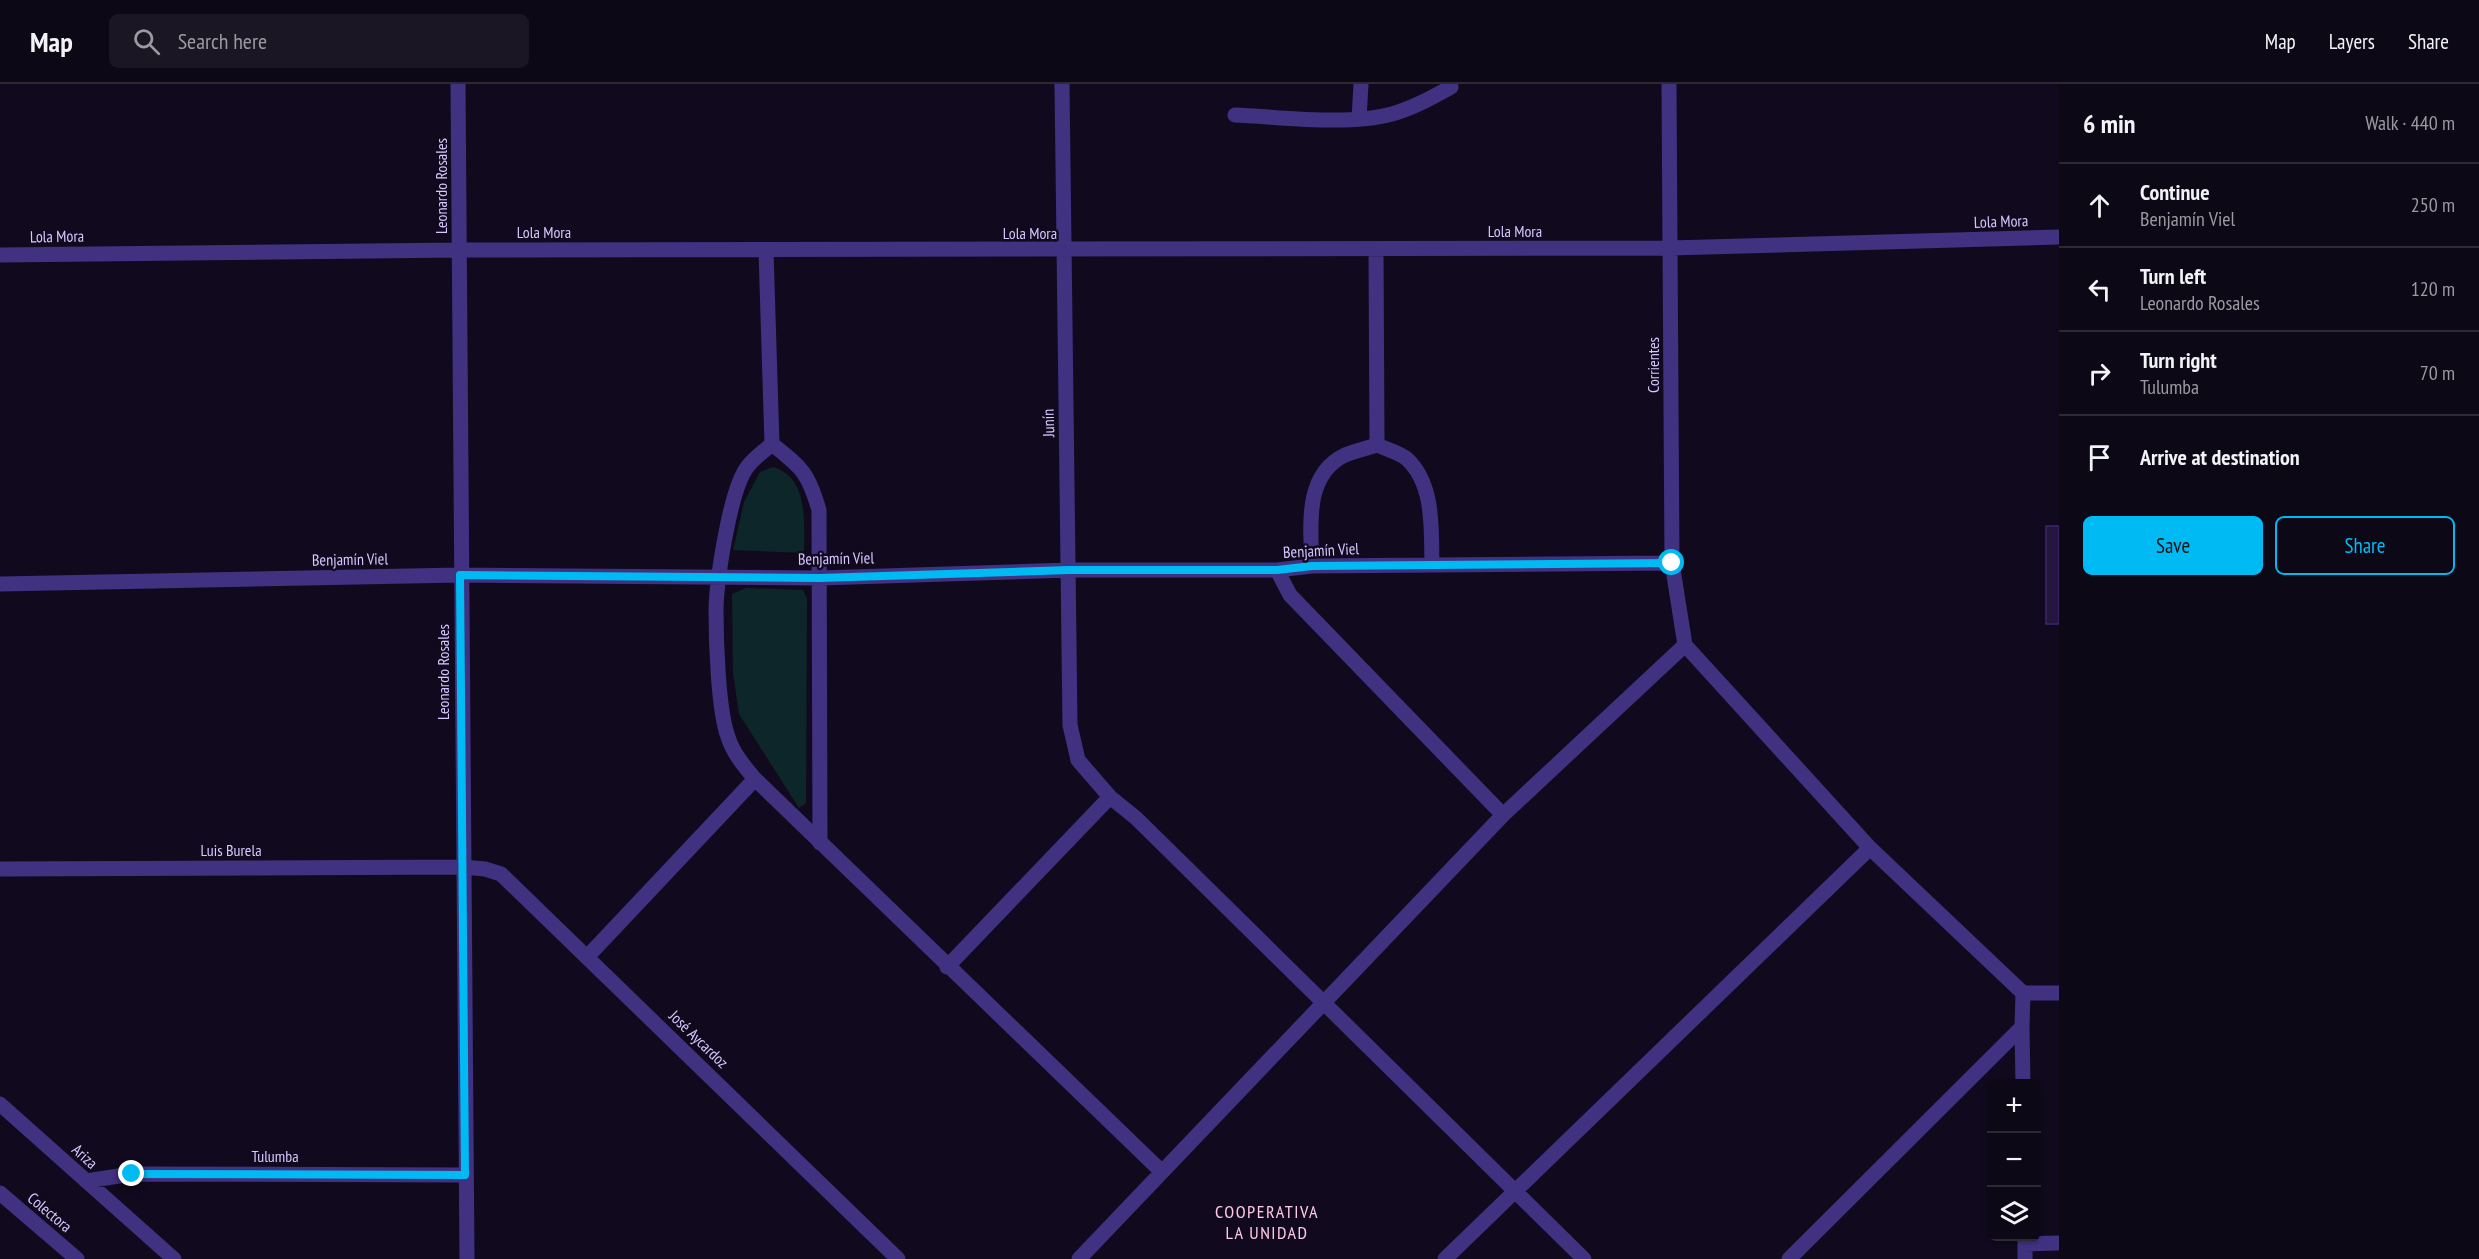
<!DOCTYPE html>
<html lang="en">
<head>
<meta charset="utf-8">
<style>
  :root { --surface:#0d0816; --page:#1b1623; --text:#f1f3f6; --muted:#9a9aa1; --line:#2d2935; --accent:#00baf3 }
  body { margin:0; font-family:"PT Sans Narrow",sans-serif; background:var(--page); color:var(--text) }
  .controls { position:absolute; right:18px; bottom:18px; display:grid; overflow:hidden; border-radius:9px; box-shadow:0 2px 4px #0004 }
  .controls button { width:54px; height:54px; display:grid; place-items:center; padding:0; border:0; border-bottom:2px solid var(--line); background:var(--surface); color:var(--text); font:30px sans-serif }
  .stop { position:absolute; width:18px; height:18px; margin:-14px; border:4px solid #00baf3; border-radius:50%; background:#fff }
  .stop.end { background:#00baf3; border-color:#fff; box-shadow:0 2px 6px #0008 }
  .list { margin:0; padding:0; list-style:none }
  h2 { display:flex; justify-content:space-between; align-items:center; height:78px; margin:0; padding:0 24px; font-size:26px }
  h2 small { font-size:20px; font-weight:400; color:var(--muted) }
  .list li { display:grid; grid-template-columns:39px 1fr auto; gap:18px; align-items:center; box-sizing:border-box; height:84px; padding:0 24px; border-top:2px solid var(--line) }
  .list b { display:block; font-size:22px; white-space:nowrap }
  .list p { margin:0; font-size:20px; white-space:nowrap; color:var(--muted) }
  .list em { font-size:20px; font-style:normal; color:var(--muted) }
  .actions { display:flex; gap:12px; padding:18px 24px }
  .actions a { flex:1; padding:14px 0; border:2px solid var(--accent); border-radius:9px; text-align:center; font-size:21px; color:var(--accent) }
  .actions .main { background:var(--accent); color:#111 }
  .icon { flex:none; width:33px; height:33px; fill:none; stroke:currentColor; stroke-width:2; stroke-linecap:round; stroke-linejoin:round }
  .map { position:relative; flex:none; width:2059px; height:1175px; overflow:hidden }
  header { display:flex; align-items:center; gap:36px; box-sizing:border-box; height:84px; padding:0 30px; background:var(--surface); border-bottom:2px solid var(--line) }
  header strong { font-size:28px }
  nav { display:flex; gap:33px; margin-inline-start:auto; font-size:21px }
  .search { width:420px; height:54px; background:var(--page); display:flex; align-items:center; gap:15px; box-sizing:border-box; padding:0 21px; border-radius:9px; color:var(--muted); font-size:22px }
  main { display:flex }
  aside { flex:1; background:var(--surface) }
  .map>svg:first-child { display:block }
  .green { fill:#0d2629 }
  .building { fill:#241541; stroke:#3e266e; stroke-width:1.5 }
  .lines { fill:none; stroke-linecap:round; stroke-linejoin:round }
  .lane { stroke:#403281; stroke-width:15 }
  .street { stroke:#403281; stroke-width:15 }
  .route { stroke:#00baf3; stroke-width:8 }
  .labels { text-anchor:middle; stroke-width:5; stroke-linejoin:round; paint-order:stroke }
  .street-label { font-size:16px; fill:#d6c8ff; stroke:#110a1e }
  .neighbourhood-label { font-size:18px; letter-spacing:1.5px; fill:#ffcae4; stroke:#110a1e }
</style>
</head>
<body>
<header>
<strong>Map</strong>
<div class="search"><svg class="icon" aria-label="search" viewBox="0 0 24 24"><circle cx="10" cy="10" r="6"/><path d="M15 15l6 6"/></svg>Search here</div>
<nav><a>Map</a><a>Layers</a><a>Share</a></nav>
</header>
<main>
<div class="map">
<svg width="2059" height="1175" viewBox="0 0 2059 1175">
  <rect width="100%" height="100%" fill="#110a1e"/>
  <!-- green -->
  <path class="green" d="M773 383C809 393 804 439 804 469L733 466 744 418 760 388Z
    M746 504 803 506 807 515 806 719 799 724 739 630 733 589 732 510Z"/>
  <!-- building -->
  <path class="building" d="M2046 442H2059V540H2046Z"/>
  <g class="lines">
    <!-- lane -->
    <path class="lane" d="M1235 31C1281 33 1348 42 1392 30 1413 24 1431 14 1451 3
      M1359 35 1361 0"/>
    <!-- street -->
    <path class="street" d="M458 0 467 1175
      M1062 0 1070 641 1078 676 1110 713 1136 734 1584 1175
      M1669 0 1672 479 1685 561
      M1376 165 1377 361
      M766 167 772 360
      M0 171 459 166 1670 164 2059 153
      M1312 482C1311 445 1303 391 1345 371 1355 367 1367 364 1377 361 1386 365 1400 369 1407 375 1435 401 1431 447 1432 481
      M1277 486 1290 511 1503 731
      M0 500 460 491 820 494 1069 486H1277L1312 482 1672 479
      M1685 561 1870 764 2023 909 2022 943 1789 1175
      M820 759 819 426C808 388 802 384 772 360 764 367 754 374 748 382 730 404 717 494 716 525 716 555 718 626 728 653 733 669 744 682 755 695L1162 1088
      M0 785 463 783 485 785 501 790 898 1175
      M588 872 755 695
      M947 883 1110 713
      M2023 909H2059
      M2022 943 2023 1000
      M0 1020 174 1175
      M86 1097 132 1090 465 1091
      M0 1109 77 1175
      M2025 1152V1175
      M2025 1160 2059 1159
      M1079 1175 1503 731 1685 561
      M1445 1175 1870 764"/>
  </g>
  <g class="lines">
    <!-- route -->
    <path class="route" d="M132 1090 465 1091 460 491 820 494 1069 486H1277L1312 482 1672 479"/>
  </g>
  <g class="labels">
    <!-- street labels -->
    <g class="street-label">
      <text transform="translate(441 102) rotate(-90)" y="6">Leonardo Rosales</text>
      <text transform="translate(2001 137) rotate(-2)" y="6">Lola Mora</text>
      <text x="1515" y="153">Lola Mora</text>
      <text x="544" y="154">Lola Mora</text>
      <text x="1030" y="155">Lola Mora</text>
      <text transform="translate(57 152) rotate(-1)" y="6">Lola Mora</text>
      <text transform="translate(1653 281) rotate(-90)" y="6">Corrientes</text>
      <text transform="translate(1048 339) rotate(-91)" y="6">Junín</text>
      <text transform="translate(1321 466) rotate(-3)" y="6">Benjamín Viel</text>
      <text transform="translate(836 474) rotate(-1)" y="6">Benjamín Viel</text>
      <text transform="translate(350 475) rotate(-1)" y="6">Benjamín Viel</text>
      <text transform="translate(443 588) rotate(-90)" y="6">Leonardo Rosales</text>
      <text x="231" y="772">Luis Burela</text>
      <text transform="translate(699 955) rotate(44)" y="6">José Aycardoz</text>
      <text transform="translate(85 1072) rotate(42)" y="6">Ariza</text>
      <text x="275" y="1078">Tulumba</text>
      <text transform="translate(50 1128) rotate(40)" y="6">Colectora</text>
    </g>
    <!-- neighbourhood labels -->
    <g class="neighbourhood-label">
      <text x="1267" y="1134">COOPERATIVA<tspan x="1267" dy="21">LA UNIDAD</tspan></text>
    </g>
  </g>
</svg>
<div class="controls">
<button>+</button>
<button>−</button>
<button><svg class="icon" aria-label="layers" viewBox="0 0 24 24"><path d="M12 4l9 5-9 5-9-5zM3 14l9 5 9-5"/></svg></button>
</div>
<div class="stop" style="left:1672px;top:479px"></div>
<div class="stop end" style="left:132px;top:1090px"></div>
</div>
<aside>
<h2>6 min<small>Walk · 440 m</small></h2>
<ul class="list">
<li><svg class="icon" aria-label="ahead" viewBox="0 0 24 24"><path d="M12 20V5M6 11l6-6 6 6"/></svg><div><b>Continue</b><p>Benjamín Viel</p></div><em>250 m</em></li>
<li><svg class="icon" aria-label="left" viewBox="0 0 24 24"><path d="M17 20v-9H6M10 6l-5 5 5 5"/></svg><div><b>Turn left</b><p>Leonardo Rosales</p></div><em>120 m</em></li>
<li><svg class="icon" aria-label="right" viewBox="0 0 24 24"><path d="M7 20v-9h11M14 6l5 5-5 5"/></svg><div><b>Turn right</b><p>Tulumba</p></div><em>70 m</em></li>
<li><svg class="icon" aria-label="arrive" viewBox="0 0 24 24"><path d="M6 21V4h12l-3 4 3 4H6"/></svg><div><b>Arrive at destination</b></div></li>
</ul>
<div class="actions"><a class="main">Save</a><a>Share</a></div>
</aside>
</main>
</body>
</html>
